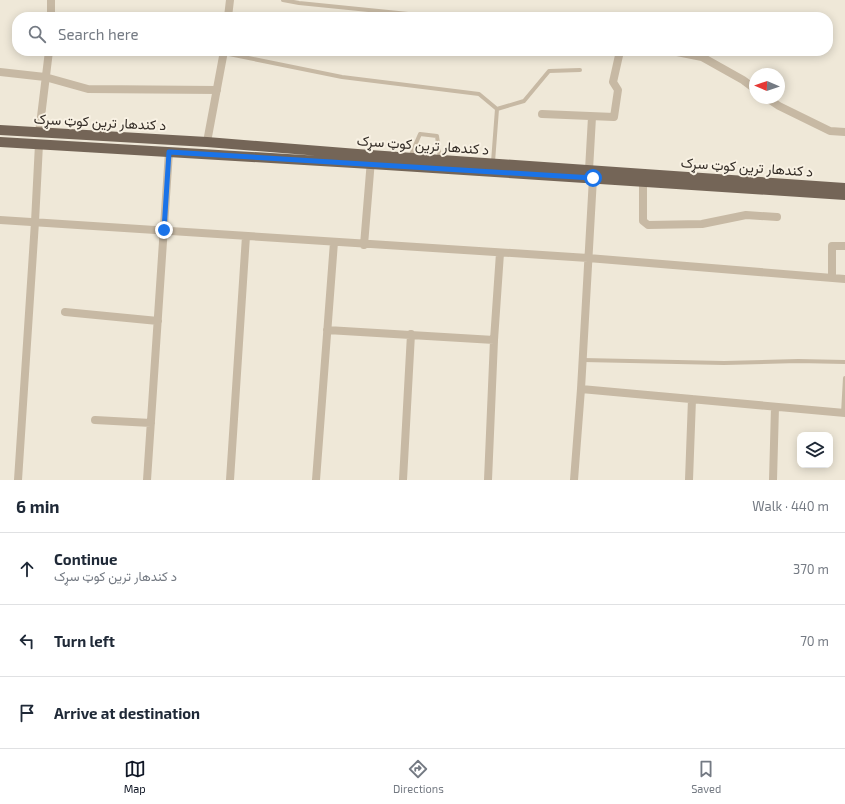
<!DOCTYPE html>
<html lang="en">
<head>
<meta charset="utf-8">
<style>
  :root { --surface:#fff; --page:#f2f2f3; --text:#1f2937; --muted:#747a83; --line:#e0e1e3; --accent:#111827 }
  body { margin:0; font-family:"Exo 2",Vazirmatn,sans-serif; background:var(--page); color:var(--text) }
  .controls { position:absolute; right:12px; bottom:12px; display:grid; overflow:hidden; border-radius:8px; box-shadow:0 2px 10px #0003 }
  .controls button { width:36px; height:36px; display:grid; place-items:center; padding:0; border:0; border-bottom:1px solid var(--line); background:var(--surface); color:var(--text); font:20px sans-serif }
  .compass { position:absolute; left:749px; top:68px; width:36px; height:36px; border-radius:50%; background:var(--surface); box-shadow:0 2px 10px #0003; rotate:272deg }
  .stop { position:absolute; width:12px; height:12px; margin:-9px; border:3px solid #1a73e8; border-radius:50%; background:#fff }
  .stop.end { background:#1a73e8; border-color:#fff; box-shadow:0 1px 4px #0008 }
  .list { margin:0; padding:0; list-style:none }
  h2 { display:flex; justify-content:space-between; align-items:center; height:52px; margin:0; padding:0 16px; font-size:17px }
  h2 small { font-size:13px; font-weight:400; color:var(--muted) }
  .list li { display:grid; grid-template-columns:26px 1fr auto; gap:12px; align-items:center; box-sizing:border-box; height:72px; padding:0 16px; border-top:1px solid var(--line) }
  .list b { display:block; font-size:15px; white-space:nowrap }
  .list p { margin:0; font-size:13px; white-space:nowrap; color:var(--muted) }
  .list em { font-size:13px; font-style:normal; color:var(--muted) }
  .icon { flex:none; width:22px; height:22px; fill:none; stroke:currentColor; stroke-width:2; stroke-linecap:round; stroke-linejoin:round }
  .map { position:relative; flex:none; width:845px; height:480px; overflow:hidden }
  .search { position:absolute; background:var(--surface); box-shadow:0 2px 10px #0003; left:12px; right:12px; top:12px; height:44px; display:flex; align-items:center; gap:10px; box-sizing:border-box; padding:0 14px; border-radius:16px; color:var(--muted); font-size:15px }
  .sheet { height:268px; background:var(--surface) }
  nav { display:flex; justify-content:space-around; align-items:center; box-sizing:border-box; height:56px; border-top:1px solid var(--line); background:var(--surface); font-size:11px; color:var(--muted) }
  nav a { display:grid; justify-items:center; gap:2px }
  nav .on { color:var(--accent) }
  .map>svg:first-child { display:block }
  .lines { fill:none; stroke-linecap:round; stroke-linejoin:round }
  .lane { stroke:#c7b9a4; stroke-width:4 }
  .street { stroke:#c7b9a4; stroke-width:8 }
  .primary { stroke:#746557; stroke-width:10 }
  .route { stroke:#1a73e8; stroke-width:5 }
  .labels { text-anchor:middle; stroke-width:4; stroke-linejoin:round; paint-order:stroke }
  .street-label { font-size:14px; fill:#332c26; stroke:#f8f1e3 }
</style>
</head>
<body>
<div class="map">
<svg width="845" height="480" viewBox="0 0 845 480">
  <rect width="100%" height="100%" fill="#efe8d8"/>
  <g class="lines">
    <!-- lane -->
    <path class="lane" d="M283 0 299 3 438 17
      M224 53 342 77 479 94 497 109 493 162
      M497 109 524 101 549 71 580 70
      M410 157 420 134 437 136 440 159
      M583 360 724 363 798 361 845 362
      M843 413 845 378"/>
    <!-- street -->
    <path class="street" d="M51 17V0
      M228 17 230 0
      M672 51 702 57 743 80 755 89
      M0 72 45 77 88 89 217 90
      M767 98 779 106 830 131 845 132
      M542 114 614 117 618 90 613 82 620 51
      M39 133 49 51
      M207 142 224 51
      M589 170 592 117
      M643 182V221L648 225 702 224 746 215 777 217
      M0 220 588 258 845 279
      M364 245 371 160
      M832 278V246H845
      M65 312 158 321
      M327 330 494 340
      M581 389 845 413
      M95 420 151 423
      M18 480 35 222 39 144
      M147 480 169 152
      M230 480 246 236
      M316 480 334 242
      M403 480 411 334
      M488 480 494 340 500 253
      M574 480 581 389 593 178
      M689 480 692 399
      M773 480 775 407"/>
    <!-- primary -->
    <path class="primary" d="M0 130 207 142 370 155 845 188
      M0 142 371 164 845 195"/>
  </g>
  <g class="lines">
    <!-- route -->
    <path class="route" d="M164 230 169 152 593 178"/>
  </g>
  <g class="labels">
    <!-- street labels -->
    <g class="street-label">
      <text transform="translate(100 122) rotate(3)" y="5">د کندهار ترين کوټ سړک</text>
      <text transform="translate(423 145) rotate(4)" y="5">د کندهار ترين کوټ سړک</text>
      <text transform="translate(747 167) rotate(4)" y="5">د کندهار ترين کوټ سړک</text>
    </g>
  </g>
</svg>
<div class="controls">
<button><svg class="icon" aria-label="layers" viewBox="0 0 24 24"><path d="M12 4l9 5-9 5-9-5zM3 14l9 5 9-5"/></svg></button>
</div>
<svg class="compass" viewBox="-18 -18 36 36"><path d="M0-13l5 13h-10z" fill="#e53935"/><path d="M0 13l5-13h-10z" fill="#747a83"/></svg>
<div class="stop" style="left:593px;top:178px"></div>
<div class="stop end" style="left:164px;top:230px"></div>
<div class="search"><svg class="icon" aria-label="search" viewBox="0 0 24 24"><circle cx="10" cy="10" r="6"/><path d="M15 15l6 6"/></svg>Search here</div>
</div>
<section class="sheet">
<h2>6 min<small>Walk · 440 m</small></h2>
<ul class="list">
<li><svg class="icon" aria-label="ahead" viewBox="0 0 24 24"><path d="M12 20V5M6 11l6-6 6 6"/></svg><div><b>Continue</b><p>د کندهار ترين کوټ سړک</p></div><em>370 m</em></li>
<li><svg class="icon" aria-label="left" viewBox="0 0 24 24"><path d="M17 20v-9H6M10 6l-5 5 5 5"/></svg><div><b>Turn left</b></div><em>70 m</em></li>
<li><svg class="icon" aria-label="arrive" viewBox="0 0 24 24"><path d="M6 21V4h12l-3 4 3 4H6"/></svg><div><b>Arrive at destination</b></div></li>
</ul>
</section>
<nav>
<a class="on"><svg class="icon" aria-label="map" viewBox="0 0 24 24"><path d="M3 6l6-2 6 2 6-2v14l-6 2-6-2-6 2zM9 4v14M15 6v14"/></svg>Map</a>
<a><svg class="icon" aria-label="directions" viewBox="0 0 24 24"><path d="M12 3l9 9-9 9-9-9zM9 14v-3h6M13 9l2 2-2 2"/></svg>Directions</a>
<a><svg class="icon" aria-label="saved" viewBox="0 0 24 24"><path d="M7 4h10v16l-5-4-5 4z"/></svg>Saved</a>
</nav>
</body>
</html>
